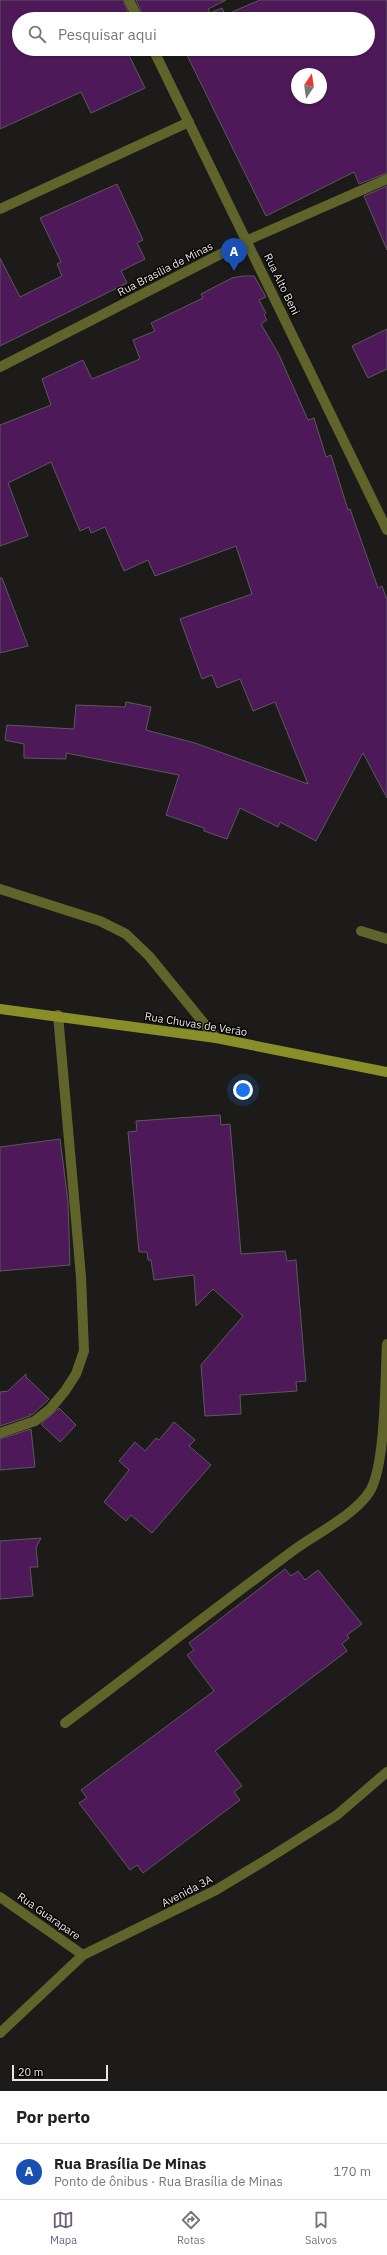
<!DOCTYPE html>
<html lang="pt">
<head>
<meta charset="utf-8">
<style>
  :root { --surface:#fff; --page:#f6f6f6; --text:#222; --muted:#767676; --line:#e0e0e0; --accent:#6c5d7e }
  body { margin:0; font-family:"IBM Plex Sans",sans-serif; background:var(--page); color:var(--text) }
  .compass { position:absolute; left:291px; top:68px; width:36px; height:36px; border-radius:50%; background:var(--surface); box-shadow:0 1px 3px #0004; rotate:13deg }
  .scale { position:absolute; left:12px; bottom:10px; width:96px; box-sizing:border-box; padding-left:4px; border:2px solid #e6e5e3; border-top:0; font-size:11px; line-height:14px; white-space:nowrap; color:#e6e5e3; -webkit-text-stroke:3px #070605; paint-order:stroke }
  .you { position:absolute; left:243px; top:1090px; width:14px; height:14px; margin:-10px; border:3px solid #fff; border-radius:50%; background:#1a73e8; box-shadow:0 0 0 6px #1a73e833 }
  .badge { display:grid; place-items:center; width:26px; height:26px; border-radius:50%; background:var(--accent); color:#fff; font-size:13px; font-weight:700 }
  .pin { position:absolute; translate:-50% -33px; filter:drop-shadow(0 1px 2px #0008) }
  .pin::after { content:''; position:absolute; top:21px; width:14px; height:12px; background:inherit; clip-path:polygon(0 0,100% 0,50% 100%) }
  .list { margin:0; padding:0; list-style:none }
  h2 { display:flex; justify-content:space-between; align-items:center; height:52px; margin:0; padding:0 16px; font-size:17px }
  h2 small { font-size:13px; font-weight:400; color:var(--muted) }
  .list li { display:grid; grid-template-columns:26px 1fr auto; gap:12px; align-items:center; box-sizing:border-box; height:56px; padding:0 16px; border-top:1px solid var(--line) }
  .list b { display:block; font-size:15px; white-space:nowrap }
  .list p { margin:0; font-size:13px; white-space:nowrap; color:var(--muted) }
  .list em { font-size:13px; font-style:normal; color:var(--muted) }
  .icon { flex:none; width:22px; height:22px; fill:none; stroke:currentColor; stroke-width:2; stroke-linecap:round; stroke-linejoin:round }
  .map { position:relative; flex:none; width:387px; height:2091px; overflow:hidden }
  .search { position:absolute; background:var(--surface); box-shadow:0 1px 3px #0004; left:12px; right:12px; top:12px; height:44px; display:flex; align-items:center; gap:10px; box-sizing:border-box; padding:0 14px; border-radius:22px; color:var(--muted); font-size:15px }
  .sheet { height:108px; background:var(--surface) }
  nav { display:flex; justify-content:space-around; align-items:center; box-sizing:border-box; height:56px; border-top:1px solid var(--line); background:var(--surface); font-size:11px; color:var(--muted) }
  nav a { display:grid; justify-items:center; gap:2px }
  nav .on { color:var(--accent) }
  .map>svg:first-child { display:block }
  .building { fill:#4e1958; stroke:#5b595c; fill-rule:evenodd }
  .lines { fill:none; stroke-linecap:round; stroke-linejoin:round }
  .lane { stroke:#61642a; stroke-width:10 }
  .street { stroke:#61642a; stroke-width:10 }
  .secondary { stroke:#898e29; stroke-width:10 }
  .labels { text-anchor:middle; stroke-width:3; stroke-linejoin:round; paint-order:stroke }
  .street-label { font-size:11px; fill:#e6e5e3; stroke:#070605 }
</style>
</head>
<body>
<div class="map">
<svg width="387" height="2091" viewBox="0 0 387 2091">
  <rect width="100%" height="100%" fill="#1d1b19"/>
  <!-- building -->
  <path class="building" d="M0 0H123L131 19H19V49H126L145 88 91 113 81 92 0 129Z
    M136 0H226L208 9 210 13 222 8 225 15 260 0H387V173L359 184 354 172 266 216 184 49H368V19H144ZM297 74H321V98H297Z
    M117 184 143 240 137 243 145 259 121 271 127 283 0 346V258L20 297 62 276 57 264 61 262 40 218Z
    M387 186V250L364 196Z
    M243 276H254L266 297 259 300 266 313 264 315 267 320 261 324 279 355 308 420 314 418 326 457 331 455 348 510 350 509 378 588 382 586 387 600V798L363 753 316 841 280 822 278 827 240 808 227 839 204 831V828L166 815 179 775 66 753V759L24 758V744L5 740 7 725 74 729 76 705 125 707 126 702 151 707 146 730 195 743 308 784 275 702 253 711 240 679 217 688 212 675 202 679 180 619 252 594 236 546 155 576 148 560 124 571 105 527 91 533 89 527 80 531 51 462 8 483 28 536 0 546V425L51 405 42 379 83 360 92 379 140 359 133 340 155 331 151 323 203 298 201 294 232 278Z
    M387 329V369L368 378 352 346Z
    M0 578H2L28 646 0 653Z
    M220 1115 221 1125 230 1124 241 1254 285 1251 287 1261 296 1260 306 1381 296 1382 297 1391 240 1395 241 1414 205 1416 201 1365 243 1316 213 1289 196 1306 194 1275 154 1280 151 1260H148L147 1252H139L128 1132 137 1131 136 1121Z
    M60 1139 68 1201 70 1265 0 1271V1147Z
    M26 1374V1377L49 1399 32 1415 30 1414V1416L0 1426V1392L8 1391Z
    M59 1408 76 1425 60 1442 41 1424Z
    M174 1422 195 1440 189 1446 211 1465 152 1533 131 1515 126 1521 104 1502 129 1470 119 1461 135 1442 145 1451 156 1438 159 1440Z
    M31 1429 35 1467 0 1470V1439Z
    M41 1538 36 1548 38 1567H30L33 1596 0 1599V1541Z
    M285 1569 291 1576 298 1571 305 1580 318 1570 362 1624 347 1635 349 1638 342 1644 347 1651 215 1751 242 1786 234 1792 240 1800 143 1873 137 1865 130 1870 79 1803 87 1798 81 1790 214 1691 187 1655 194 1650 189 1643Z"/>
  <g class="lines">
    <!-- lane -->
    <path class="lane" d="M0 209 189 122"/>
    <!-- street -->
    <path class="street" d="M129 0 138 19
      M153 49 387 530
      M0 367 248 240 387 179
      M0 889 100 921 126 934 149 956 216 1038
      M361 931 387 939
      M0 1433 35 1421 50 1409 65 1391 76 1374 84 1351 81 1277 58 1015
      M65 1723C141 1666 217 1607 294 1550 317 1533 355 1515 370 1491 386 1464 385 1378 387 1344
      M0 1897 83 1955
      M0 2033 83 1955 216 1890 269 1858 337 1815 387 1772"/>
    <!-- secondary -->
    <path class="secondary" d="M0 1009 216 1038 387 1072"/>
  </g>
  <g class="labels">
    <!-- street labels -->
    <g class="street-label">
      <text transform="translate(165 269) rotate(-27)" y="4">Rua Brasília de Minas</text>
      <text transform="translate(282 284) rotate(64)" y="4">Rua Alto Beni</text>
      <text transform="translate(196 1024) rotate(9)" y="4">Rua Chuvas de Verão</text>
      <text transform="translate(187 1891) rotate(-27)" y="4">Avenida 3A</text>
      <text transform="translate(49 1916) rotate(35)" y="4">Rua Guarapare</text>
    </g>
  </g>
</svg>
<svg class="compass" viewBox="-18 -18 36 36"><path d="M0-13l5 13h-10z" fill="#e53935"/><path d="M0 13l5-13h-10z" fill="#767676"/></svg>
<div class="scale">20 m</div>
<div class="you"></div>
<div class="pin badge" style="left:234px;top:271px;background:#1a4fb4">A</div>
<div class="search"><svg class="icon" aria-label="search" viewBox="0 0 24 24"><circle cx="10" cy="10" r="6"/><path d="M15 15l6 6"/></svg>Pesquisar aqui</div>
</div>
<section class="sheet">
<h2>Por perto<small></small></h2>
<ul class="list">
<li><span class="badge" style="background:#1a4fb4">A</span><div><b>Rua Brasília De Minas</b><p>Ponto de ônibus · Rua Brasília de Minas</p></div><em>170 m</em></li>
</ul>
</section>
<nav>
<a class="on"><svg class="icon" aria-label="map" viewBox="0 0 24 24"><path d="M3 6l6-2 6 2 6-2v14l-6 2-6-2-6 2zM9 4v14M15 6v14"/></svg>Mapa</a>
<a><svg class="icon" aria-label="directions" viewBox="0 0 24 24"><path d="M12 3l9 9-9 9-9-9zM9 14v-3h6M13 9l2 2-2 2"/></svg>Rotas</a>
<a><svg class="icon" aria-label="saved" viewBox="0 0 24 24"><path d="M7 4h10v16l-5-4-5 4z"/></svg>Salvos</a>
</nav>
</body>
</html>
